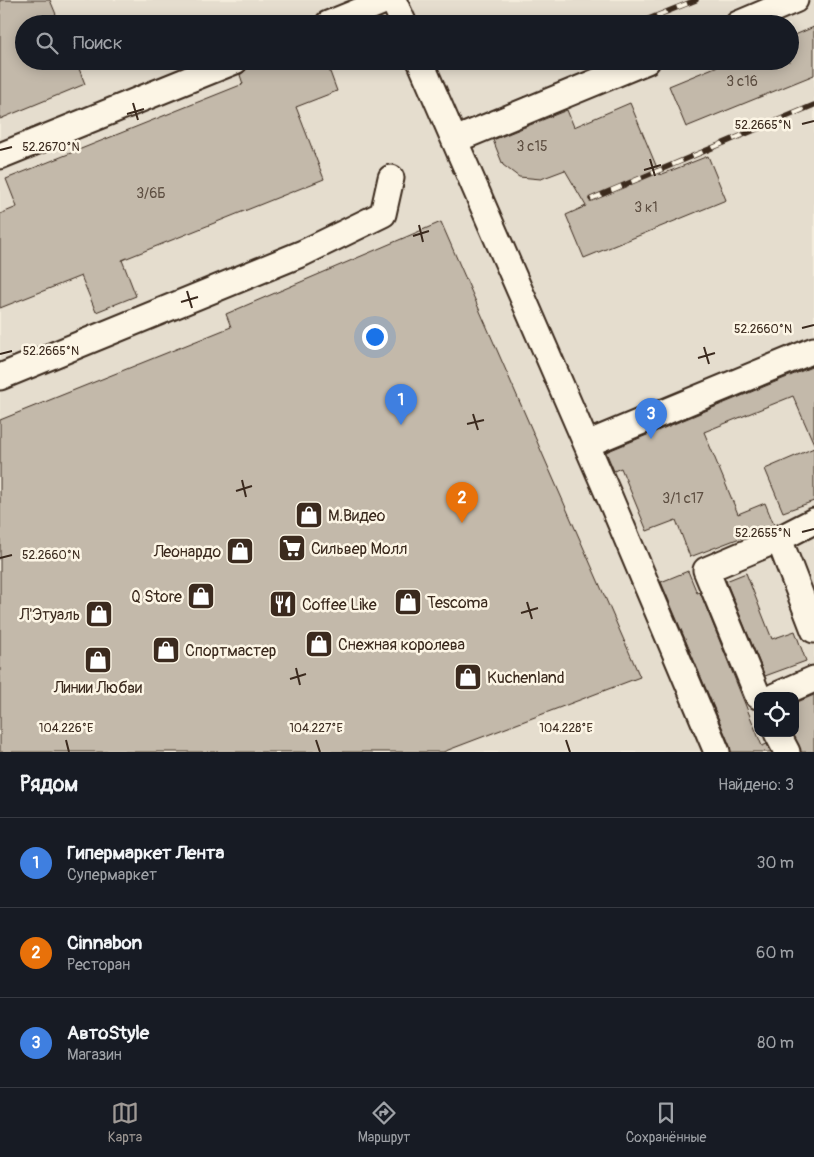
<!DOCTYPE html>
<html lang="ru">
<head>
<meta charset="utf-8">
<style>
  :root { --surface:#171b24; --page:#242831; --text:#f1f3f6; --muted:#9ea1a6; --line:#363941; --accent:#9f9995 }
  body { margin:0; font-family:Pangolin,sans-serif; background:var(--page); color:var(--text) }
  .controls { position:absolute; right:15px; bottom:15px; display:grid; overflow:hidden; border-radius:10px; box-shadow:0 2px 12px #0003 }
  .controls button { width:45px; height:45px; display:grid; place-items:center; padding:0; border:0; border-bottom:1px solid var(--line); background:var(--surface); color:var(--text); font:25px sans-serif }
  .you { position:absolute; left:374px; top:336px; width:18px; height:18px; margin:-12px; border:4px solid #fff; border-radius:50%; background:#1a73e8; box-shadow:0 0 0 8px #1a73e833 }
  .badge { display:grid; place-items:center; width:32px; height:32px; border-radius:50%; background:var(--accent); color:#fff; font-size:16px; font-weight:700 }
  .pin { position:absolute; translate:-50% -41px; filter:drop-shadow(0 1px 2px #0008) }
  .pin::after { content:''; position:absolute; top:26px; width:18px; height:15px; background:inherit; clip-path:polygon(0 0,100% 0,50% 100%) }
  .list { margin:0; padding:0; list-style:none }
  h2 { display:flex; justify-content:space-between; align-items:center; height:65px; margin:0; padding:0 20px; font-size:21px }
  h2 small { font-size:16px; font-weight:400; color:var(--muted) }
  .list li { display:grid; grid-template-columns:32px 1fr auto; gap:15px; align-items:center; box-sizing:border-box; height:90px; padding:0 20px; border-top:1px solid var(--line) }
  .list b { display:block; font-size:19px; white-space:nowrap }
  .list p { margin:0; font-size:16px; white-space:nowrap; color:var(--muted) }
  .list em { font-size:16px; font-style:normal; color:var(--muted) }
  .icon { flex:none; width:28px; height:28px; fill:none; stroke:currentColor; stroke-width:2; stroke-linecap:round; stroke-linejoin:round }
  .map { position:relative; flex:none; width:814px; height:752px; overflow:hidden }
  .search { position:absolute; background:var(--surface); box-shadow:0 2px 12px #0003; left:15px; right:15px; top:15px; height:55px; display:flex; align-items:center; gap:12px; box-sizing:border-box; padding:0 18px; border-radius:28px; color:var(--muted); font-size:19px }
  .sheet { height:335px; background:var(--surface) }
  nav { display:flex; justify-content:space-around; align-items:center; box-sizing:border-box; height:70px; border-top:1px solid var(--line); background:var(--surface); font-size:14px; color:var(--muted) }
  nav a { display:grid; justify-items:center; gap:2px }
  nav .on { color:var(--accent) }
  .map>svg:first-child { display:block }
  .built { fill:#e5ddce; fill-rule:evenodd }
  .building { fill:#c3b9aa; stroke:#3b2a1e }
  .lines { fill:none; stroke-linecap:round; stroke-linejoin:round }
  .minor-casing { stroke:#3b2a1e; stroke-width:29 }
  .minor { stroke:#fcf5e5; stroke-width:25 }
  .rail-casing { stroke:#3b2a1e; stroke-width:5.5 }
  .rail { stroke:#fcf5e5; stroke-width:4; stroke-dasharray:11; stroke-linecap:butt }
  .ticks { fill:none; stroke:#3b2a1e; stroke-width:2 }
  .labels { text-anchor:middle; stroke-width:5; stroke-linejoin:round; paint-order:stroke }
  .number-label { font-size:14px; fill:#5d4e41 }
  .poi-label { font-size:16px; fill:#3b2a1e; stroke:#fcf5e5; text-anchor:start }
  .ticks-label { font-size:12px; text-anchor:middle; fill:#3b2a1e; stroke:#fcf5e5; stroke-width:5; stroke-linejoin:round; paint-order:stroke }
</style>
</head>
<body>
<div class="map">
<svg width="814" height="752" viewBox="0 0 814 752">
  <rect width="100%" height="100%" fill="#f4eddd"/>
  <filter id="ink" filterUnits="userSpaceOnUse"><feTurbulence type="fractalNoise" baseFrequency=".02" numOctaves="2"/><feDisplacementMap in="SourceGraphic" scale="10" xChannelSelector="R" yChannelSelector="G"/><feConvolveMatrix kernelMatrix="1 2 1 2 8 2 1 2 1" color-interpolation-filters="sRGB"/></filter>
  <g filter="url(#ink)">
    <!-- built -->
    <path class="built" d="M0 0H814V752H0ZM24 24H790V61H24ZM758 696H795V733H758Z"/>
    <!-- building -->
    <path class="building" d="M0 0H50L60 24H24V61H76L85 84 0 119Z
      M814 27V75L686 127 669 86 730 61H790V37Z
      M257 61H326L337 91 296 107 324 179 122 260 136 296 96 312 81 276 0 308V214L17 207 6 179 243 84 240 75 246 70 249 64Z
      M630 103 660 175 708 156 726 200 584 258 566 215 586 206 565 170 541 179 519 177 503 165 493 140 567 110 574 127Z
      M441 222 640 677 443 752H0V420L231 327 226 314Z
      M814 366V444L793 396 704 432 738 514 765 503 774 525 690 557 676 520 647 531 621 468 614 471 606 452Z
      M814 448V501L783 512 765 469Z
      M688 571 697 593 700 592 762 746 767 744 771 752H731L730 746 661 582Z
      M746 573 772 639 795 631 806 661 765 676 726 581Z
      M814 695V752H801L793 733H795V703Z"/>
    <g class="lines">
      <!-- minor casing -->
      <g class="minor-casing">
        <path id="minor" d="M393 0 404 24
          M328 24 387 0
          M738 24 795 0
          M420 61 609 496 717 752
          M455 140 647 61
          M0 156 235 61
          M0 377 303 253 383 214 391 178
          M587 444 814 350
          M779 539 814 630
          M758 696 706 570 779 539 814 521
          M775 696 814 679
          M777 733 787 752"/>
      </g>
      <!-- minor -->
      <use href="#minor" class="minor"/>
      <!-- rail casing -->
      <g class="rail-casing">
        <path id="rail" d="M636 24 696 0
          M591 199 814 105"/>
      </g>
      <!-- rail -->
      <use href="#rail" class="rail"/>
    </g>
  </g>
  <!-- ticks -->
  <path class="ticks" d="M133 103 138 120M127 114 144 109M802 124 814 121M0 150 12 147M650 159 655 176M644 170 661 165M419 225 423 242M413 236 429 231M187 291 192 308M181 302 198 297M802 328 814 325M704 347 709 364M0 354 12 351M698 358 715 353M473 414 478 430M467 424 484 420M242 480 246 497M236 491 252 486M802 532 814 529M0 558 12 555M527 602 532 619M521 613 538 608M296 668 300 685M290 679 306 674M66 740 69 752M316 740 320 752M566 740 570 752"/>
  <!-- icons -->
  <defs>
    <g id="shop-square" transform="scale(1.4375)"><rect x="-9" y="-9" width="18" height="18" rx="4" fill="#3b2a1e" stroke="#fcf5e5"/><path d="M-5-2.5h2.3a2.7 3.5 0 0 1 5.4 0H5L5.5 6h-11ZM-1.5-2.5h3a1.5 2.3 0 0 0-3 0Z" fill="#fff"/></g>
    <g id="supermarket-square" transform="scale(1.4375)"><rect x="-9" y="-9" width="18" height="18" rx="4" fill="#3b2a1e" stroke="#fcf5e5"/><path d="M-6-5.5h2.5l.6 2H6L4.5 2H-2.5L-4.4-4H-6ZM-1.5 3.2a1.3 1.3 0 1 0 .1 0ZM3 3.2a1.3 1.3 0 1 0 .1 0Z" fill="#fff"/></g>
    <g id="restaurant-square" transform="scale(1.4375)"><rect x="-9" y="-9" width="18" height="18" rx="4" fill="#3b2a1e" stroke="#fcf5e5"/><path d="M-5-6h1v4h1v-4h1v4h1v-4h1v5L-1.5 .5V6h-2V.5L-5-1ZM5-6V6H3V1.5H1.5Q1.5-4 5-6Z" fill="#fff"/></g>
  </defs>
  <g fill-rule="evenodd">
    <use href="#shop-square" x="309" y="515"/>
    <use href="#supermarket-square" x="292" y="548"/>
    <use href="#shop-square" x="240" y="551"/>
    <use href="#shop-square" x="201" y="596"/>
    <use href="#shop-square" x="408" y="602"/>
    <use href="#restaurant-square" x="283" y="604"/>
    <use href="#shop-square" x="99" y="614"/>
    <use href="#shop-square" x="319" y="644"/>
    <use href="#shop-square" x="166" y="650"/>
    <use href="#shop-square" x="98" y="660"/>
    <use href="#shop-square" x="468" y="677"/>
  </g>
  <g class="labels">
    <!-- number labels -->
    <g class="number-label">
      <text x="742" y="86">3 с16</text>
      <text x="532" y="151">3 с15</text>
      <text x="151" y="198">3/6Б</text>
      <text x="646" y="212">3 к1</text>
      <text x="683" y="503">3/1 с17</text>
    </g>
    <!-- poi labels -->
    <g class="poi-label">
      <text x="328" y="521">М.Видео</text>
      <text x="311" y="554">Сильвер Молл</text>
      <text x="221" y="557" text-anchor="end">Леонардо</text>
      <text x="182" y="602" text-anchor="end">Q Store</text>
      <text x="427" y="608">Tescoma</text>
      <text x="302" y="610">Coffee Like</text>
      <text x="80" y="620" text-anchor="end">Л'Этуаль</text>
      <text x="338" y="650">Снежная королева</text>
      <text x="185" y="656">Спортмастер</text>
      <text x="487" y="683">Kuchenland</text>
      <text x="98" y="693" text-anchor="middle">Линии Любви</text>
    </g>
  </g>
  <g class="ticks-label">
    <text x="763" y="129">52.2665°N</text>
    <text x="51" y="151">52.2670°N</text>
    <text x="763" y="333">52.2660°N</text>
    <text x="51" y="355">52.2665°N</text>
    <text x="763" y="537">52.2655°N</text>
    <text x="51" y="559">52.2660°N</text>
    <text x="66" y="732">104.226°E</text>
    <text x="316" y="732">104.227°E</text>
    <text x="566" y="732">104.228°E</text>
  </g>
</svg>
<div class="controls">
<button><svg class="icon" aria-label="locate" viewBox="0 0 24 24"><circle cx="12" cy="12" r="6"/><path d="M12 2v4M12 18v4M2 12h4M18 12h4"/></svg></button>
</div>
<div class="you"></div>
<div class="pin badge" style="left:401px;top:425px;background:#3f7fe0">1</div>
<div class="pin badge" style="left:462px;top:523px;background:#e8710a">2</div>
<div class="pin badge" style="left:651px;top:439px;background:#3f7fe0">3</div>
<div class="search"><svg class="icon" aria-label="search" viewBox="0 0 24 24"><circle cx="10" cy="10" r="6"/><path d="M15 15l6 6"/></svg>Поиск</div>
</div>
<section class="sheet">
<h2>Рядом<small>Найдено: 3</small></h2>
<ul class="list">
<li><span class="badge" style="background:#3f7fe0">1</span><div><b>Гипермаркет Лента</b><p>Супермаркет</p></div><em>30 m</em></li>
<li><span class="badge" style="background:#e8710a">2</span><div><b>Cinnabon</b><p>Ресторан</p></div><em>60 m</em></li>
<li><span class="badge" style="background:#3f7fe0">3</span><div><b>АвтоStyle</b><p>Магазин</p></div><em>80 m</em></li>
</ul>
</section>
<nav>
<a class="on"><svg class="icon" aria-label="map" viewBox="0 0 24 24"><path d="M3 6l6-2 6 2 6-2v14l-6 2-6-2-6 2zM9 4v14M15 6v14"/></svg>Карта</a>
<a><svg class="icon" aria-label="directions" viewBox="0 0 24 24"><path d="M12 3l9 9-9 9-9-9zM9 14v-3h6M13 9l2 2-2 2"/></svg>Маршрут</a>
<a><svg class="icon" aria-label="saved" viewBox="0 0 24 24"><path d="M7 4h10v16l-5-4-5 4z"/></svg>Сохранённые</a>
</nav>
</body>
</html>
